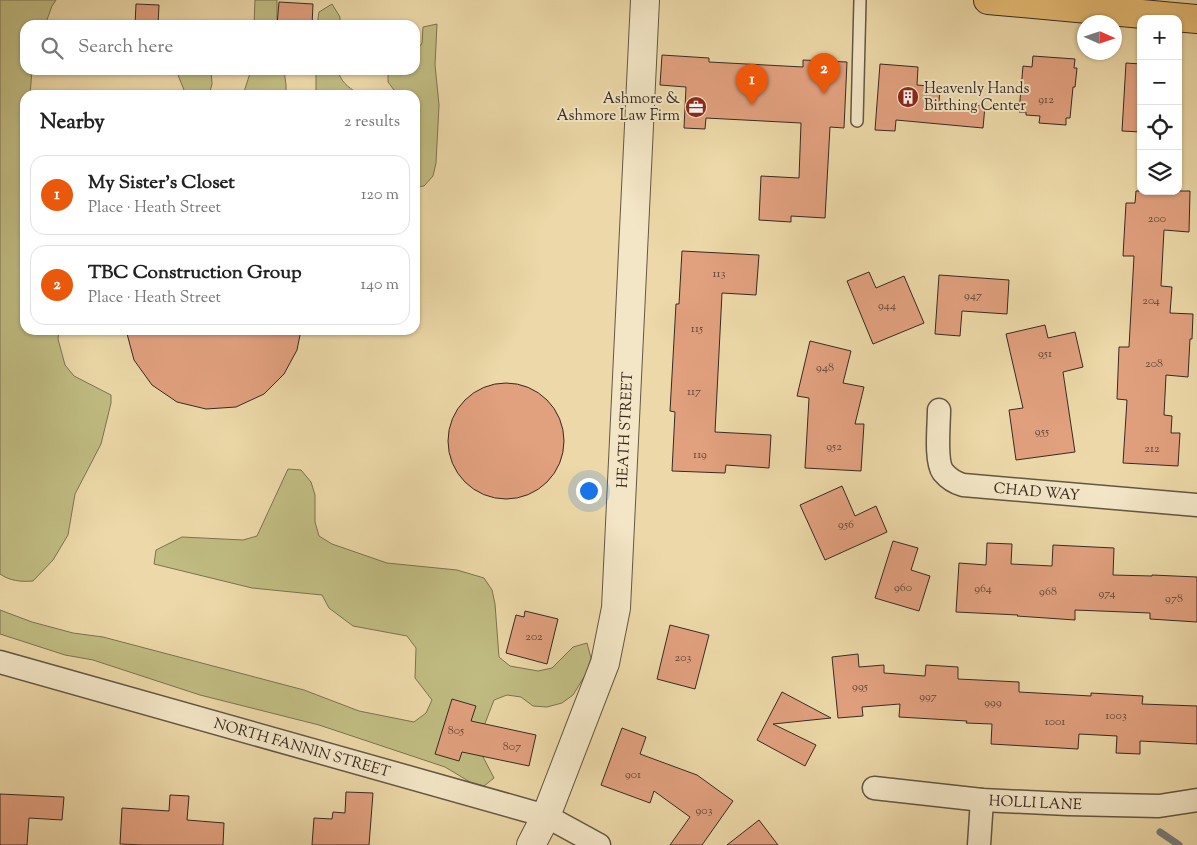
<!DOCTYPE html>
<html lang="en">
<head>
<meta charset="utf-8">
<style>
  :root { --surface:#fff; --page:#f2f2f2; --text:#222; --muted:#767676; --line:#e0e0e0; --accent:#ea580c }
  body { margin:0; font-family:"Sorts Mill Goudy",serif; background:var(--page); color:var(--text) }
  .controls { position:absolute; right:15px; top:15px; display:grid; overflow:hidden; border-radius:10px; box-shadow:0 1px 4px #0004 }
  .controls button { width:45px; height:45px; display:grid; place-items:center; padding:0; border:0; border-bottom:1px solid var(--line); background:var(--surface); color:var(--text); font:25px sans-serif }
  .compass { position:absolute; left:1077px; top:15px; width:45px; height:45px; border-radius:50%; background:var(--surface); box-shadow:0 1px 4px #0004; rotate:93deg }
  .you { position:absolute; left:588px; top:490px; width:18px; height:18px; margin:-12px; border:4px solid #fff; border-radius:50%; background:#1a73e8; box-shadow:0 0 0 8px #1a73e833 }
  .badge { display:grid; place-items:center; width:32px; height:32px; border-radius:50%; background:var(--accent); color:#fff; font-size:16px; font-weight:700 }
  .pin { position:absolute; translate:-50% -41px; filter:drop-shadow(0 1px 2px #0008) }
  .pin::after { content:''; position:absolute; top:26px; width:18px; height:15px; background:inherit; clip-path:polygon(0 0,100% 0,50% 100%) }
  .list { margin:0; padding:0; list-style:none }
  h2 { display:flex; justify-content:space-between; align-items:center; height:65px; margin:0; padding:0 20px; font-size:21px }
  h2 small { font-size:16px; font-weight:400; color:var(--muted) }
  .list li { display:grid; grid-template-columns:32px 1fr auto; gap:15px; align-items:center; box-sizing:border-box; height:80px; margin:0 10px 10px; padding:0 10px; border:1px solid var(--line); border-radius:15px }
  .list b { display:block; font-size:19px; white-space:nowrap }
  .list p { margin:0; font-size:16px; white-space:nowrap; color:var(--muted) }
  .list em { font-size:16px; font-style:normal; color:var(--muted) }
  .icon { flex:none; width:28px; height:28px; fill:none; stroke:currentColor; stroke-width:2; stroke-linecap:round; stroke-linejoin:round }
  .map { position:relative; flex:none; width:1197px; height:845px; overflow:hidden }
  .search { position:absolute; background:var(--surface); box-shadow:0 1px 4px #0004; left:20px; top:20px; width:400px; height:55px; display:flex; align-items:center; gap:12px; box-sizing:border-box; padding:0 18px; border-radius:15px; color:var(--muted); font-size:19px }
  .panel { position:absolute; background:var(--surface); box-shadow:0 1px 4px #0004; left:20px; top:90px; width:400px; height:245px; border-radius:15px }
  .map>svg:first-child { display:block }
  .green { fill:#c0bc82; stroke:#7c7352 }
  .lines { fill:none; stroke-linecap:round; stroke-linejoin:round }
  .stream { stroke:#757e7a; stroke-width:7 }
  .building { fill:#e1a07e; stroke:#372a23 }
  .service-casing { stroke:#645644; stroke-width:14 }
  .minor-casing { stroke:#645644; stroke-width:25 }
  .tertiary-casing { stroke:#645644; stroke-width:30 }
  .primary-casing { stroke:#372a23; stroke-width:30 }
  .service { stroke:#f3e6c6; stroke-width:11 }
  .minor { stroke:#f3e6c6; stroke-width:22 }
  .tertiary { stroke:#f3e6c6; stroke-width:28 }
  .primary { stroke:#e6bc74; stroke-width:28 }
  .labels { text-anchor:middle; stroke-width:4; stroke-linejoin:round; paint-order:stroke }
  .number-label { font-size:12px; fill:#62483a }
  .poi-label { font-size:15px; fill:#372a23; stroke:#f3e6c6; text-anchor:start }
  .street-label { font-size:15px; fill:#372a23; stroke:#f3e6c6 }
</style>
</head>
<body>
<div class="map">
<svg width="1197" height="845" viewBox="0 0 1197 845">
  <rect width="100%" height="100%" fill="#ecd8a8"/>
  <filter id="stains"><feTurbulence type="fractalNoise" baseFrequency=".004" numOctaves="4"/><feColorMatrix values="0 0 0 0 .2 0 0 0 0 .09 0 0 0 0 .02 0 0 0 .5 -.17"/></filter>
  <radialGradient id="worn" r=".72"><stop offset=".6" stop-color="#630" stop-opacity="0"/><stop offset="1" stop-color="#630" stop-opacity=".3"/></radialGradient>
  <!-- green -->
  <path class="green" d="M0 0H56L52 6 45 25H25V70H32L30 95H25V330H59L58 339 65 365 74 376 111 395V403L101 444 75 494 68 535 53 560 33 581C21 582 10 581 0 574Z
    M255 0H277V25H254Z
    M332 4 340 17V25H317L319 12Z
    M437 24 435 65 439 105 436 163 433 176 424 186 415 187V129L420 110 415 107V95L397 94 388 82V70H415V53L422 43 423 27Z
    M176 70H211L212 84 209 95H186Z
    M251 70H284L286 85V95H243Z
    M316 70H338C340 81 348 87 357 93V95H316Z
    M288 469 301 470 311 482 315 495V522L319 536 332 544 387 563 457 570 484 578 492 590 495 604 499 657 510 666 538 671 552 668 573 647 587 643 591 658 587 672 573 695 562 703 547 707 533 706 521 697 507 695 494 700 479 739 481 753 494 778 484 786 470 782 445 767 319 725 200 695 93 660 65 655 0 634V610L32 622 73 633 103 637 304 690 359 711 414 722 426 713 432 700 415 678 416 648 407 636 353 626 329 608 322 595 252 588 154 564 156 550 182 537 243 540 257 536Z"/>
  <g class="lines">
    <!-- stream -->
    <path class="stream" d="M1160 832 1179 845"/>
  </g>
  <!-- building -->
  <path class="building" d="M279 2 313 4 312 25H277Z
    M136 4 159 5 158 25H135Z
    M662 55 709 58V62L803 67V60L847 62 844 128 830 127 825 218 791 216V222L759 220 761 176 799 178 801 123 706 118 705 129 684 128 686 87 660 85Z
    M1033 56 1075 59 1074 68H1077L1075 87H1073L1070 118H1066V125L1039 123 1040 116 1026 115V112H1019L1023 66 1032 67Z
    M1126 63 1141 64V132L1122 131Z
    M880 64 918 67 917 85 940 87 939 103 985 106 983 128 896 120 895 131 875 130Z
    M1136 191H1190L1189 232 1164 230 1161 286 1172 287 1170 313 1193 314 1192 339H1190L1188 377 1166 375 1164 415 1172 416 1171 433H1180L1178 466 1123 463 1127 400 1117 399 1119 347H1129L1134 256H1123L1126 203H1135Z
    M682 251 759 255 756 295 722 293 715 432 771 435 769 468 726 465 725 473 672 471 675 412 670 411 676 304H679Z
    M869 272 876 288 904 276 924 323 873 344 847 281Z
    M939 275 1009 280 1007 314 962 311 960 336 935 334Z
    M1045 325 1048 338 1075 332 1083 367 1063 372 1075 452 1016 460 1009 410 1023 408 1006 334Z
    M126 330H301L297 350 284 374 264 394 236 407 206 409 177 402 152 385 134 360Z
    M810 341 851 351 843 383 864 387 855 424H864L861 471 805 468 809 398 797 396Z
    M448 441a58 58 0 1 1 116 0a58 58 0 1 1-116 0Z
    M842 486 855 516 876 506 887 532 825 560 800 505Z
    M893 541 918 548 911 570 930 576 919 611 875 598Z
    M987 543 1012 544 1011 564 1052 566 1053 545 1114 548 1113 575 1152 576V575L1197 577V622L1150 619V613L1075 610V620L1017 616 1018 615 956 612 959 563 986 565Z
    M525 611 558 619 547 664 506 653 516 615 524 617Z
    M670 625 709 635 695 689 657 679Z
    M858 654 859 667 884 665V673L925 676 926 665 958 667V679L1019 682V692L1091 696V693L1143 696 1142 704 1197 706V744L1140 741V754L1116 753 1117 736 1079 734 1078 749 991 744 992 724 966 723 967 721 899 717 900 704 862 707 863 716 838 718 832 657Z
    M782 692 831 718 773 724 816 745 805 766 757 740Z
    M452 699 476 706 471 721 536 735 529 766 462 752 459 761 435 754Z
    M622 728 646 737 640 754 697 775 733 801 702 845H670L690 817 654 791 650 803 601 785Z
    M346 792 373 793 369 845H312L314 818 332 819 333 812 345 813Z
    M0 794 64 797 62 820 29 818 27 845H0Z
    M170 795 189 796 187 820 224 823 223 845H144L120 844 122 808 169 811Z
    M759 820 778 845H727Z"/>
  <g class="lines">
    <!-- service casing -->
    <g class="service-casing">
      <path id="service" d="M857 121 860 0"/>
    </g>
    <!-- minor casing -->
    <g class="minor-casing">
      <g id="minor">
        <path id="s1" d="M939 410C939 425 935 461 943 472 948 478 956 483 963 485L1197 505"/>
        <path id="s2" d="M0 662 546 816 599 845"/>
        <path id="s3" d="M874 788 982 800 1068 804 1159 806 1197 800"/>
        <path d="M979 845 982 800"/>
      </g>
    </g>
    <!-- tertiary casing -->
    <g class="tertiary-casing">
      <g id="tertiary">
        <path id="s4" d="M531 845 546 816 605 663 616 608 645 0"/>
      </g>
    </g>
    <!-- primary casing -->
    <g class="primary-casing">
      <path id="primary" d="M988 0 1197 19"/>
    </g>
    <!-- service -->
    <use href="#service" class="service"/>
    <!-- minor -->
    <use href="#minor" class="minor"/>
    <!-- tertiary -->
    <use href="#tertiary" class="tertiary"/>
    <!-- primary -->
    <use href="#primary" class="primary"/>
  </g>
  <!-- icons -->
  <defs>
    <g id="building-disc" transform="scale(1.125)"><circle r="9.5" fill="#8f2418" stroke="#f3e6c6"/><path d="M-4-6H4V6H1V3H-1V6H-4ZM-2.5-4.3h1.7v1.8h-1.7ZM.8-4.3h1.7v1.8H.8ZM-2.5-1h1.7V.8h-1.7ZM.8-1h1.7V.8H.8Z" fill="#fff"/></g>
    <g id="office-disc" transform="scale(1.125)"><circle r="9.5" fill="#8f2418" stroke="#f3e6c6"/><path d="M-6-3h4V-5.5h4V-3h4V5H-6ZM-1-4.5V-3h2v-1.5ZM-6 0V1H6V0Z" fill="#fff"/></g>
  </defs>
  <g fill-rule="evenodd">
    <use href="#building-disc" x="908" y="97"/>
    <use href="#office-disc" x="696" y="107"/>
  </g>
  <g class="labels">
    <!-- number labels -->
    <g class="number-label">
      <text x="1046" y="103">912</text>
      <text x="1157" y="222">200</text>
      <text x="719" y="277">113</text>
      <text x="973" y="299">947</text>
      <text x="1151" y="304">204</text>
      <text x="887" y="309">944</text>
      <text x="697" y="332">115</text>
      <text x="1045" y="357">951</text>
      <text x="1154" y="367">208</text>
      <text x="825" y="371">948</text>
      <text x="694" y="395">117</text>
      <text x="1042" y="435">955</text>
      <text x="834" y="450">952</text>
      <text x="1152" y="452">212</text>
      <text x="700" y="458">119</text>
      <text x="846" y="528">956</text>
      <text x="903" y="591">960</text>
      <text x="983" y="592">964</text>
      <text x="1048" y="595">968</text>
      <text x="1107" y="597">974</text>
      <text x="1174" y="602">978</text>
      <text x="534" y="640">202</text>
      <text x="683" y="661">203</text>
      <text x="860" y="690">995</text>
      <text x="928" y="700">997</text>
      <text x="993" y="706">999</text>
      <text x="1116" y="719">1003</text>
      <text x="1055" y="725">1001</text>
      <text x="456" y="734">805</text>
      <text x="512" y="750">807</text>
      <text x="633" y="778">901</text>
      <text x="704" y="814">903</text>
    </g>
    <!-- poi labels -->
    <g class="poi-label">
      <text x="924" y="93">Heavenly Hands<tspan x="924" dy="17">Birthing Center</tspan></text>
      <text x="680" y="103" text-anchor="end">Ashmore &amp;<tspan x="680" dy="17">Ashmore Law Firm</tspan></text>
    </g>
    <!-- street labels -->
    <g class="street-label">
      <text dy="5" stroke="none"><textPath href="#s4" startOffset="431">HEATH STREET</textPath></text>
      <text dy="5" stroke="none"><textPath href="#s1" startOffset="161">CHAD WAY</textPath></text>
      <text dy="5" stroke="none"><textPath href="#s2" startOffset="314">NORTH FANNIN STREET</textPath></text>
      <text dy="5" stroke="none"><textPath href="#s3" startOffset="162">HOLLI LANE</textPath></text>
    </g>
  </g>
  <rect width="100%" height="100%" filter="url(#stains)"/>
  <rect width="100%" height="100%" fill="url(#worn)"/>
</svg>
<div class="controls">
<button>+</button>
<button>−</button>
<button><svg class="icon" aria-label="locate" viewBox="0 0 24 24"><circle cx="12" cy="12" r="6"/><path d="M12 2v4M12 18v4M2 12h4M18 12h4"/></svg></button>
<button><svg class="icon" aria-label="layers" viewBox="0 0 24 24"><path d="M12 4l9 5-9 5-9-5zM3 14l9 5 9-5"/></svg></button>
</div>
<svg class="compass" viewBox="-18 -18 36 36"><path d="M0-13l5 13h-10z" fill="#e53935"/><path d="M0 13l5-13h-10z" fill="#767676"/></svg>
<div class="you"></div>
<div class="pin badge" style="left:752px;top:105px">1</div>
<div class="pin badge" style="left:824px;top:94px">2</div>
<div class="search"><svg class="icon" aria-label="search" viewBox="0 0 24 24"><circle cx="10" cy="10" r="6"/><path d="M15 15l6 6"/></svg>Search here</div>
<section class="panel">
<h2>Nearby<small>2 results</small></h2>
<ul class="list">
<li><span class="badge">1</span><div><b>My Sister's Closet</b><p>Place · Heath Street</p></div><em>120 m</em></li>
<li><span class="badge">2</span><div><b>TBC Construction Group</b><p>Place · Heath Street</p></div><em>140 m</em></li>
</ul>
</section>
</div>
</body>
</html>
